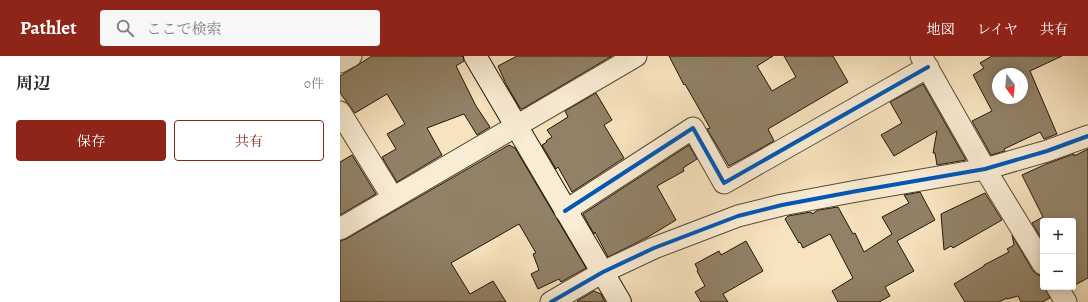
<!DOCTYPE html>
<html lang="ja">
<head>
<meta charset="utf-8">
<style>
  :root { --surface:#fff; --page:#f7f7f7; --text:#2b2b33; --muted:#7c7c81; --line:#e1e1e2; --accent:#8f2418 }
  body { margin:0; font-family:Alegreya,"Noto Serif JP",serif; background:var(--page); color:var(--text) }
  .controls { position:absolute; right:12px; bottom:12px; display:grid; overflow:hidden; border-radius:4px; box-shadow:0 2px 10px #0003 }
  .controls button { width:36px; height:36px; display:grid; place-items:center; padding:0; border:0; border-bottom:1px solid var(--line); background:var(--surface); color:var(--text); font:20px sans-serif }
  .compass { position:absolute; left:652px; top:12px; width:36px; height:36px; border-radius:50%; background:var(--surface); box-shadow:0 2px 10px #0003; rotate:164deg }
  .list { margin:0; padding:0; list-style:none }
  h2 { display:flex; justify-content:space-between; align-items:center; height:52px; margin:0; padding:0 16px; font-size:17px }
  h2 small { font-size:13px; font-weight:400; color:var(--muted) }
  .actions { display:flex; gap:8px; padding:12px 16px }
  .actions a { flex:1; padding:9px 0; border:1px solid var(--accent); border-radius:4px; text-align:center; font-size:14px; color:var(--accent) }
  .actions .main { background:var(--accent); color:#fff }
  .icon { flex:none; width:22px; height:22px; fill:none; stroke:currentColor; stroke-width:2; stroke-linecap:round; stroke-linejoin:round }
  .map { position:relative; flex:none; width:748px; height:246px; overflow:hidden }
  header { display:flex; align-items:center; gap:24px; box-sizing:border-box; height:56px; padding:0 20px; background:var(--accent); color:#fff }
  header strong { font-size:19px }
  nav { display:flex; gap:22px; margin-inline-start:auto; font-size:14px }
  .search { width:280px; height:36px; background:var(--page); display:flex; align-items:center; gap:10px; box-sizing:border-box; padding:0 14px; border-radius:4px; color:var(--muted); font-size:15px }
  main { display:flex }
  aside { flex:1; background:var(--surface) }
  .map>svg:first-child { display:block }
  .building { fill:#918166; stroke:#231706; fill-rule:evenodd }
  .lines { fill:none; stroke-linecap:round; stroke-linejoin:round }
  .street-casing { stroke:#584a34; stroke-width:23 }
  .secondary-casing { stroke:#231706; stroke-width:24 }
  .street { stroke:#faedd5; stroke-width:21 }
  .secondary { stroke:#faedd5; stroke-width:22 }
  .cycleway-casing { stroke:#faedd5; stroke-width:6 }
  .cycleway { stroke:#0057b8; stroke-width:4 }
</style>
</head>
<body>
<header>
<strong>Pathlet</strong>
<div class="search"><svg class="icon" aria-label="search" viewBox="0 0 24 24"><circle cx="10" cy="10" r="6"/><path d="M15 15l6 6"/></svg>ここで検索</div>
<nav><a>地図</a><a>レイヤ</a><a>共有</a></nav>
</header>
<main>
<aside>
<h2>周辺<small>0件</small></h2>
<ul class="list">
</ul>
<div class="actions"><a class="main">保存</a><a>共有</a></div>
</aside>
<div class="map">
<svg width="748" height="246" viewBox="0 0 748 246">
  <rect width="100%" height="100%" fill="#f7e3be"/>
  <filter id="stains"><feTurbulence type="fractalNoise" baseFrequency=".005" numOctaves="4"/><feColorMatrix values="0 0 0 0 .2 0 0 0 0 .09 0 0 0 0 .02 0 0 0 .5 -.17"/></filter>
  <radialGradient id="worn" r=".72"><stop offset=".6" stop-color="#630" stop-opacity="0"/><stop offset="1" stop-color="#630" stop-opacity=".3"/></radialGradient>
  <!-- building -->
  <path class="building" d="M32 0H123L124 5 116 10 136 50 150 71 137 79 124 58 87 72 102 99 57 126 42 101 56 93 47 78 65 68 47 38 15 57 0 37V20Z
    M177 0H272L182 53 180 52 166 28 158 10Z
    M329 0H433L417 10 432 35 456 21 444 0H493L508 26 428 73 434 85 389 110 367 73 370 72 345 28 344 29Z
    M652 0H722L690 15 717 78 704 83 700 76 664 93 665 95 651 99 632 65 652 55 633 19 644 12 640 7ZM658 18H682V42H658Z
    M583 28 626 104 597 109 595 97H593L597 75 554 100 541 79 562 67 550 46Z
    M256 37 272 64 264 69 284 102 232 136 218 111 216 113 202 89 207 86 206 85 212 81 207 74 228 61 225 55Z
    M169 89 175 92 246 212 221 226 219 223 198 233 191 218 199 214 193 198 196 197 179 168 111 207 130 238 153 225 166 246H0V185L6 183Z
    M349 89 357 103 343 112 344 115 317 130 336 164 308 181 268 201 255 176 254 178 243 158Z
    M748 93V222L733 230V165H705L703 162V185L692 167 703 161 682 119 706 108 734 98V100Z
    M12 99 36 138 0 159V106Z
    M580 136 595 164 557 185 574 215 545 231 550 240 539 246H498L492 235 513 222 490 178 463 192 460 186 459 187 445 163 448 160 471 156 472 158 478 154 498 151 513 178 515 177 524 196 552 178 542 161 569 147 564 139Z
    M645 137 662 164 613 192 611 190 604 194 601 158Z
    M672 179 693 215 698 219 703 220V231H705L710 242 702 246H681L678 240 667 243V242L659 246H625L614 228 644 210V209L669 196 667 193 674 189Z
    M406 185 423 215 383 238 388 246H361L355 236 365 230 357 215 358 214 355 208 379 195 381 199Z
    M254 235 261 238 265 246H238L237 245Z"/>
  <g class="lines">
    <!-- street casing -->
    <g class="street-casing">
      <path id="street" d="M581 0 645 113 703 208
        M0 6 11 0
        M0 56 53 142
        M225 155 353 72 384 127 588 11
        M0 173 296 0
        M717 231 726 246
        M211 246 263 216 314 192 398 160 442 149 517 135 645 113 707 95 748 80"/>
    </g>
    <!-- secondary casing -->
    <g class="secondary-casing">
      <path id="secondary" d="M135 0 280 246"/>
    </g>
    <!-- street -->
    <use href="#street" class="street"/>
    <!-- secondary -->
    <use href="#secondary" class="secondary"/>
    <!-- cycleway casing -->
    <g class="cycleway-casing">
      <path id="cycleway" d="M225 155 353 72 384 127 588 11
        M211 246 263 216 314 192 398 160 442 149 517 135 645 113 707 95 748 80"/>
    </g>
    <!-- cycleway -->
    <use href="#cycleway" class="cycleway"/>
  </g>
  <rect width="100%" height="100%" filter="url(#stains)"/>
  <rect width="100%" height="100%" fill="url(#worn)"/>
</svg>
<div class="controls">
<button>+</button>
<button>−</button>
</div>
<svg class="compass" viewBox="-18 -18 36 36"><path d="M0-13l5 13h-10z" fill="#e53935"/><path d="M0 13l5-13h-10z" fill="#7c7c81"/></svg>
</div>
</main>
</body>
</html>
